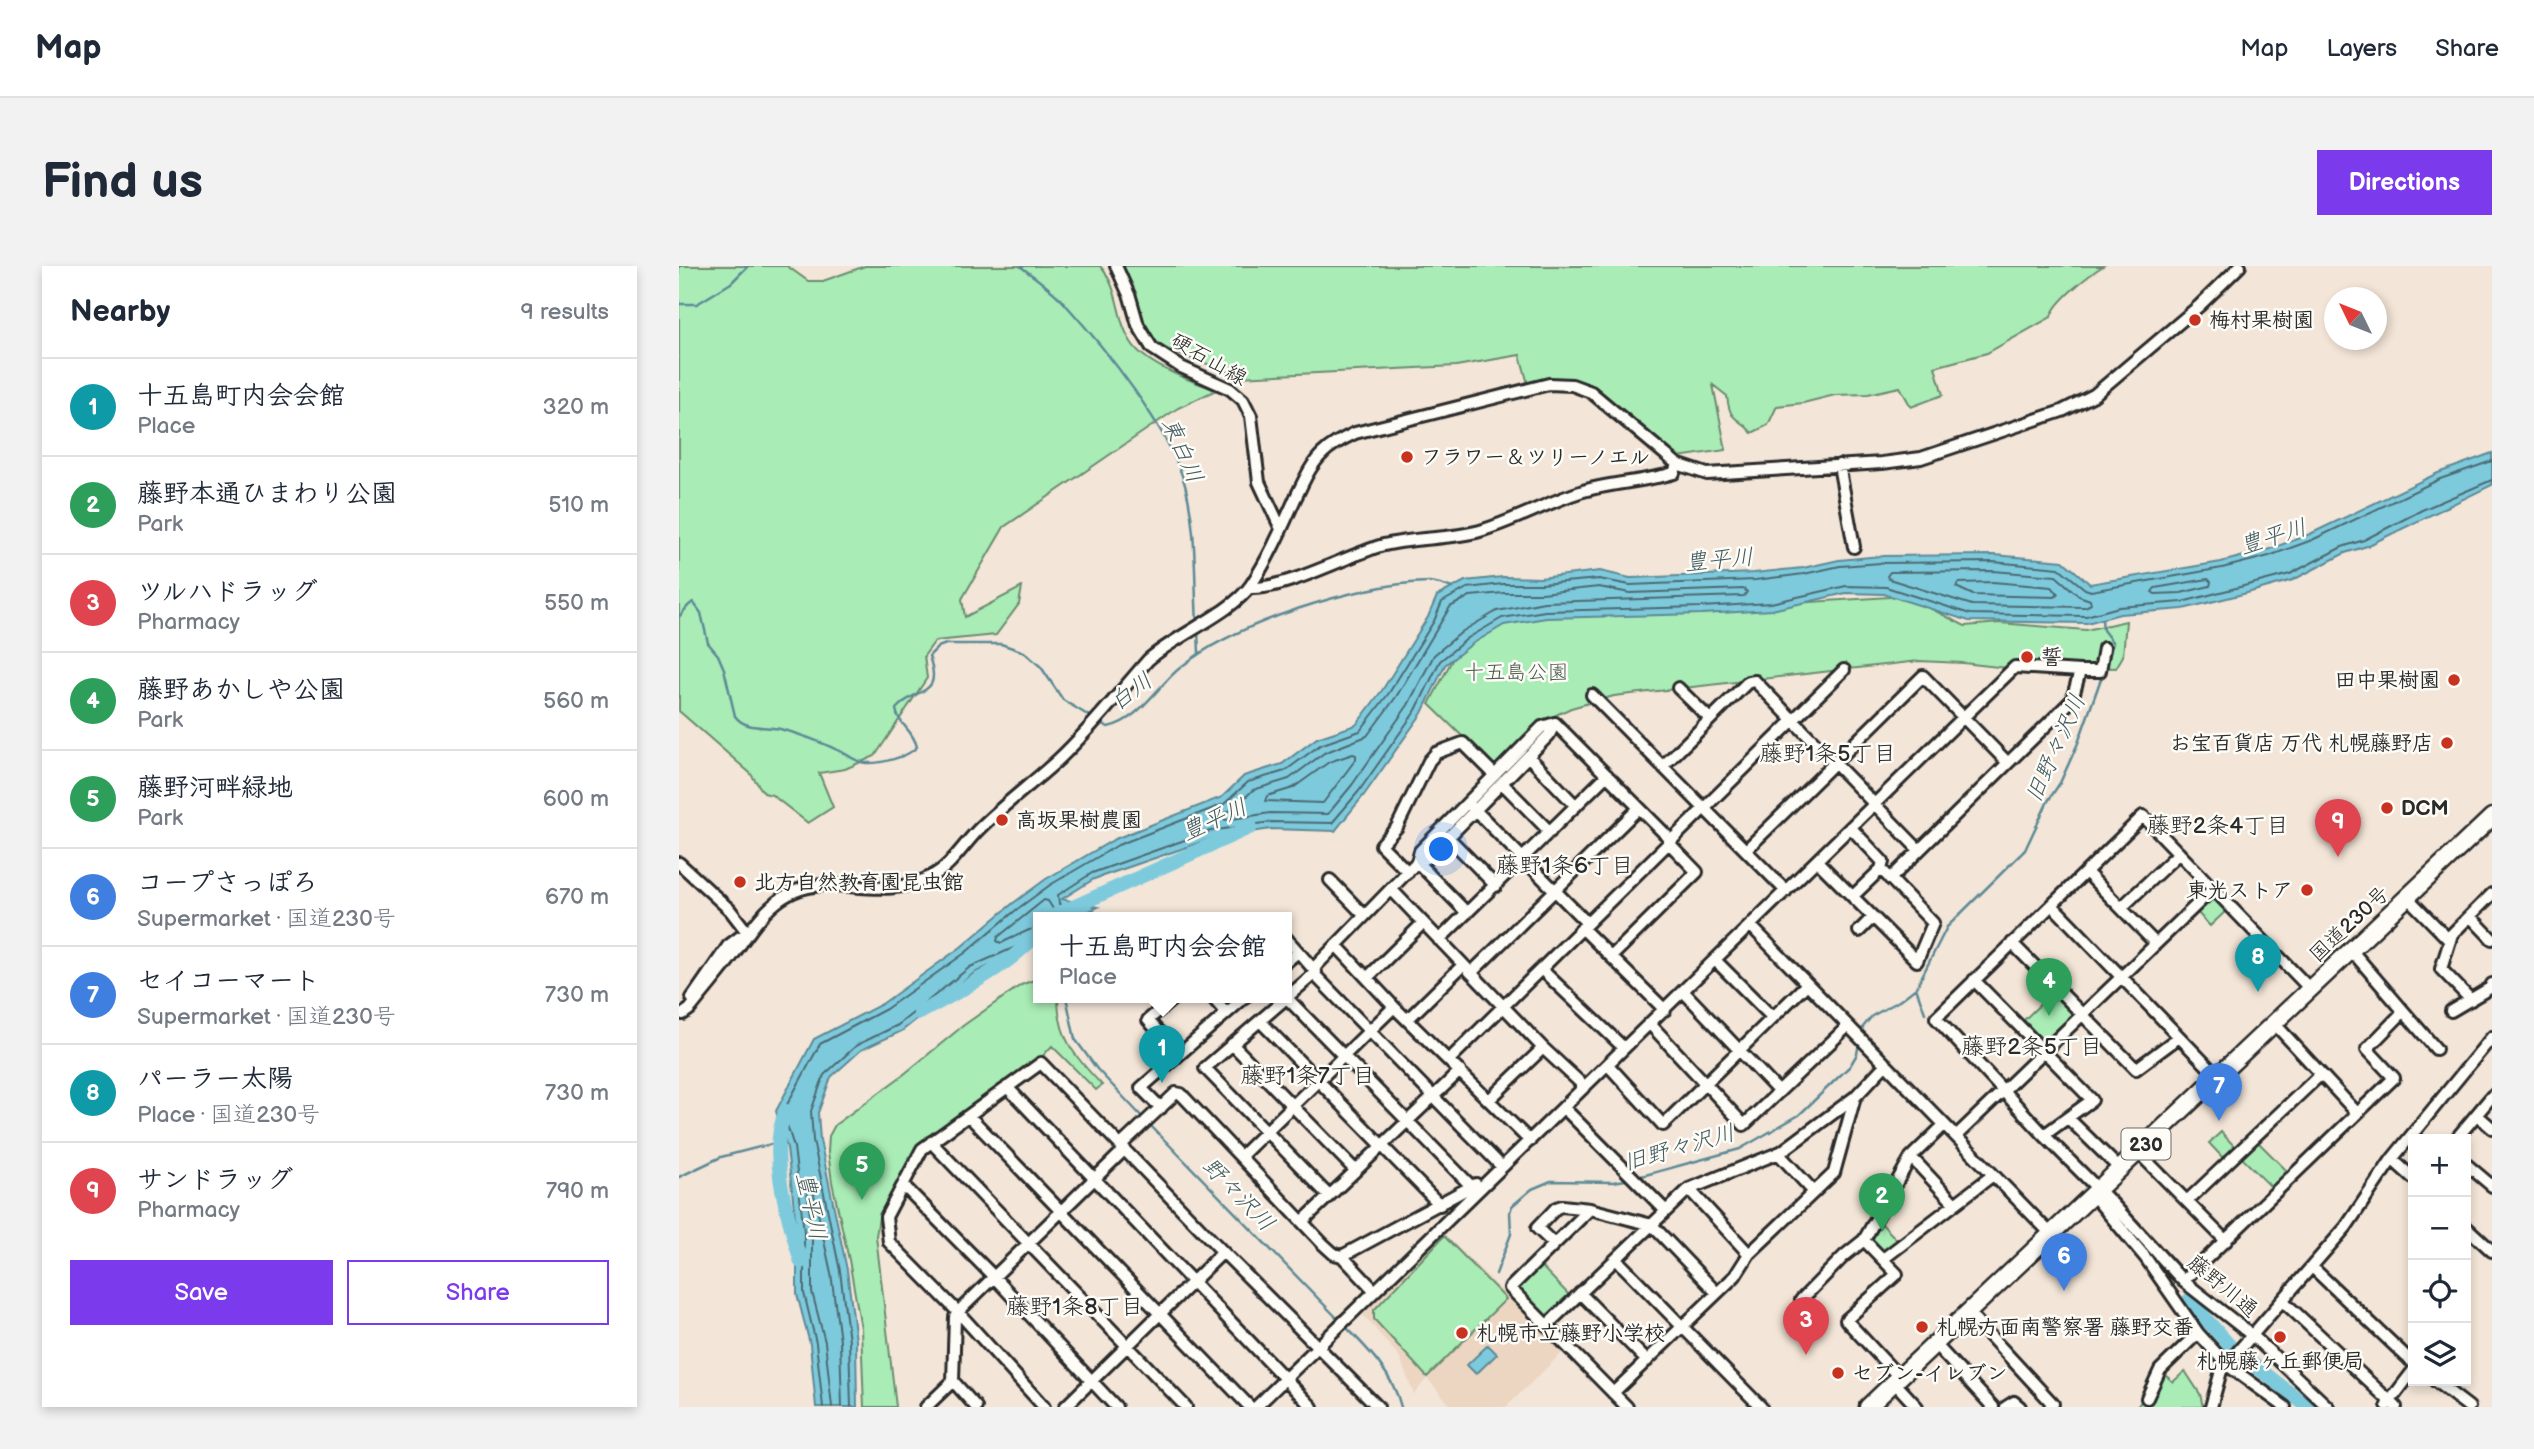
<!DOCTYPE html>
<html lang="en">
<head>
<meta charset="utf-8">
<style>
  :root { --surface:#fff; --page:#f2f2f3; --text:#1f2937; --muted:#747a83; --line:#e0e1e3; --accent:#7c3aed }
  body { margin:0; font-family:"Balsamiq Sans","Klee One",sans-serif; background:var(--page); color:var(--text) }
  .controls { position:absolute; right:21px; bottom:21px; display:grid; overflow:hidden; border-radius:0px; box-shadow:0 4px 10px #0003 }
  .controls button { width:63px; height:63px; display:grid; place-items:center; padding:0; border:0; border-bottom:2px solid var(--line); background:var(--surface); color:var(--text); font:35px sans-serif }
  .compass { position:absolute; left:1645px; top:21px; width:63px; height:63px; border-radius:50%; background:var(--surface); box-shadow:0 4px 10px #0003; rotate:313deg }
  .you { position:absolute; left:763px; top:584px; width:24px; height:24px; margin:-18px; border:5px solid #fff; border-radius:50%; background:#1a73e8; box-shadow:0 0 0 10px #1a73e833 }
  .badge { display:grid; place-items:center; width:46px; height:46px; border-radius:50%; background:var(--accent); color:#fff; font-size:23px; font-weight:700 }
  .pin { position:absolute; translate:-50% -58px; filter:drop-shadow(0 2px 4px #0008) }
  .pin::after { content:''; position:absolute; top:37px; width:24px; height:21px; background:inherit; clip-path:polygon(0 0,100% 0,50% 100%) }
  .popup { position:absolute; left:354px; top:646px; width:259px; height:91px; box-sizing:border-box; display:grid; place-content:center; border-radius:0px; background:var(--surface); filter:drop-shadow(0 2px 5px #0005); font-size:23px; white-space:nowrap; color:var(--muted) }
  .popup b { font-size:26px; color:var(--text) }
  .popup::after { content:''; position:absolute; left:50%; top:100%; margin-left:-14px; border:14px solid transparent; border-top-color:var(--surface) }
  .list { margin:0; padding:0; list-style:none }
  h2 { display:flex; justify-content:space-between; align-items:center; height:91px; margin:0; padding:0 28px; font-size:30px }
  h2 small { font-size:23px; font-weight:400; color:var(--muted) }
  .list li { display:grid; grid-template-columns:46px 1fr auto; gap:21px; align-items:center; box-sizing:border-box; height:98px; padding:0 28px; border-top:2px solid var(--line) }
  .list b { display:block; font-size:26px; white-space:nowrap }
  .list p { margin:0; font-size:23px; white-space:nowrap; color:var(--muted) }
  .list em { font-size:23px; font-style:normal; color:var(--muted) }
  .actions { display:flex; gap:14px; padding:21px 28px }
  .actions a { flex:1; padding:16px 0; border:2px solid var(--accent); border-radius:0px; text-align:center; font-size:24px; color:var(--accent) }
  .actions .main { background:var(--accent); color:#fff }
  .icon { flex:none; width:38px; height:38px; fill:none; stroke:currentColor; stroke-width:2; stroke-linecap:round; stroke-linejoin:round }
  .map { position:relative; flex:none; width:1813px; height:1141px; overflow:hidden; border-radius:0px }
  header { display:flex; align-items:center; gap:42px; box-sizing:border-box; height:98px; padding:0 35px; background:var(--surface); border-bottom:2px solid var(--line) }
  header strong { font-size:33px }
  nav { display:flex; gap:38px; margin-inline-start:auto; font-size:24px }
  .intro { display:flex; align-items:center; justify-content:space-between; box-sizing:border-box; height:168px; padding:0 42px }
  h1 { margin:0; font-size:49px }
  .button { padding:18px 32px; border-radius:0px; background:var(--accent); color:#fff; font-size:24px; font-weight:700 }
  main { display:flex; gap:42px; padding:0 42px }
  aside { flex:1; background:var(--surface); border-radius:0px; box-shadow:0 4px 10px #0003 }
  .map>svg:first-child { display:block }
  .built { fill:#ecd5c1 }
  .green { fill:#a9ecb6; stroke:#6a8c70; stroke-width:2 }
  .water { fill:#7ecadd; stroke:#5d8a96; stroke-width:2 }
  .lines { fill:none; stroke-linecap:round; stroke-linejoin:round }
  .shore { stroke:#4c6b72; stroke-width:2 }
  .stream { stroke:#5d8a96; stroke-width:2.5 }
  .river { stroke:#7ecadd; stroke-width:14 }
  .minor-casing { stroke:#2b2b2b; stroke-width:16 }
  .highway-casing { stroke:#2b2b2b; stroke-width:21 }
  .minor { stroke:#fdfcf7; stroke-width:10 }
  .highway { stroke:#fdfcf7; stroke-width:16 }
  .poi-dot { fill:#c8321e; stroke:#fdfcf7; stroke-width:2.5 }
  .labels { text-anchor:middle; stroke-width:5; stroke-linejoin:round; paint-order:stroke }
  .shield { fill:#fdfcf7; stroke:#6a6a68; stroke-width:2 }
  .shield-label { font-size:19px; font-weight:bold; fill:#2b2b2b }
  .poi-label { font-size:21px; font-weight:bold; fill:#2b2b2b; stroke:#fdfcf7; text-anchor:start }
  .street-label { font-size:21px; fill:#2b2b2b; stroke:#fdfcf7 }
  .park-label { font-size:21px; fill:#4a5b4e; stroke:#fdfcf7 }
  .water-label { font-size:23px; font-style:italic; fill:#445b60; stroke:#fdfcf7 }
  .neighbourhood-label { font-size:23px; fill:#2b2b2b; stroke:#fdfcf7 }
</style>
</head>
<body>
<header>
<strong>Map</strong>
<nav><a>Map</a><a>Layers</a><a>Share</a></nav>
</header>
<div class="intro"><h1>Find us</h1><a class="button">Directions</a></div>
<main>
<aside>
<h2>Nearby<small>9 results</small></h2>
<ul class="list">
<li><span class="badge" style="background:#0f9aa8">1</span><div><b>十五島町内会会館</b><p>Place</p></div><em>320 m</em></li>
<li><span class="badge" style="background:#2e9e5b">2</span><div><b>藤野本通ひまわり公園</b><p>Park</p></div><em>510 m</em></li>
<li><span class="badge" style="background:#e0444e">3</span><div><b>ツルハドラッグ</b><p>Pharmacy</p></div><em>550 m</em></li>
<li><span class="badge" style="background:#2e9e5b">4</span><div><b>藤野あかしや公園</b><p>Park</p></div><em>560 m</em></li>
<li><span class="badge" style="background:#2e9e5b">5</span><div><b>藤野河畔緑地</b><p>Park</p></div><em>600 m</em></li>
<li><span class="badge" style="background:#3f7fe0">6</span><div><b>コープさっぽろ</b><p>Supermarket · 国道230号</p></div><em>670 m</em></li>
<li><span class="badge" style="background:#3f7fe0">7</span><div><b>セイコーマート</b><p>Supermarket · 国道230号</p></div><em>730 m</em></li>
<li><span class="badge" style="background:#0f9aa8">8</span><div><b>パーラー太陽</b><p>Place · 国道230号</p></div><em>730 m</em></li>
<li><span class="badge" style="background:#e0444e">9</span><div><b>サンドラッグ</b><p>Pharmacy</p></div><em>790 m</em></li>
</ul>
<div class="actions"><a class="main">Save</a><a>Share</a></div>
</aside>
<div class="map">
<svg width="1813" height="1141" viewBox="0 0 1813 1141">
  <rect width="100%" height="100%" fill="#f3e5d7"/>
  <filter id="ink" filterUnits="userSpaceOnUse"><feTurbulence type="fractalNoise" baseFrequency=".0143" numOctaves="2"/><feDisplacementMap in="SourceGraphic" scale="14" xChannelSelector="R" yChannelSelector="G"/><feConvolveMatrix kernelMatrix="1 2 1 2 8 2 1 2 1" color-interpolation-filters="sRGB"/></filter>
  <g filter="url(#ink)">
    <!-- built -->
    <path class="built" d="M764 967 885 1085 827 1141H773L748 1112 735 1128 720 1090 684 1049Z"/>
    <!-- green -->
    <path class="green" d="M0 0H108L129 15H144L186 0H421C441 22 437 54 452 76 467 100 511 114 537 124L499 142 325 261 283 333 286 351 343 321 340 338 317 369 256 375 245 390 248 412 196 490 166 503 140 507 154 541 129 557 93 529 85 527 71 507 0 445Z
      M443 0H1424C1410 9 1375 36 1372 51L1308 87 1256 101 1264 129 1232 141 1221 121 1189 128 1156 129 1124 137 1098 140 1089 159 1073 167C1058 149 1051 157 1048 130L1034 119 1047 184 999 191 923 127 890 113 849 118 841 89 777 100 559 111C534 95 488 92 471 69 459 52 454 27 448 7Z
      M1227 330 1286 360 1321 357 1407 364 1447 355 1444 390 1437 402 1343 399 1328 402 1284 397 1240 395 935 430 892 442 864 455 817 503 750 438 773 394 797 365 825 349 1069 340Z
      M1532 630 1548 644 1531 660 1517 645Z
      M355 714H359V731H379C379 772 396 791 423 819L417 824 373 780 359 795 238 882 200 951 197 970 217 1141H185L182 1062 170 994 153 916 149 886 150 870 156 859 224 809 285 759 342 719Z
      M1375 725 1395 747 1365 776 1345 754Z
      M1542 866 1557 882 1545 893 1530 877Z
      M1578 875 1609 906 1592 921 1562 891Z
      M1201 956 1218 974 1203 986 1191 973Z
      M765 970 827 1033 748 1111 695 1053V1044Z
      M861 999 891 1030 870 1050H868L840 1023V1020Z
      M1506 1105 1521 1128 1524 1141H1458L1483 1106 1494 1116Z"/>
    <!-- water -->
    <path class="water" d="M1813 187V219L1688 280 1666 287 1614 314 1568 327 1504 343 1441 348 1408 357 1290 355 1205 328 1167 327 1093 344 1023 348 867 352 825 359 793 378 766 399 743 447 685 529 656 565 592 563 534 572 415 613 383 633 419 641 398 651H359V677L295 707 223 765 182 784 152 811 139 847 141 874 168 1004 177 1074 178 1141H137L131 1078 118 1028V967L108 882 97 845 135 773 203 738 282 681 333 638 367 613 436 573 543 531 565 510 603 498 638 472 677 459 704 423 749 351 758 330 786 315 824 311 861 312 921 305 951 312 1075 307 1124 302 1160 294 1202 290 1315 289 1384 295 1411 318 1542 296 1588 284 1631 268 1759 207Z
      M809 1079 818 1088 797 1108 788 1099Z"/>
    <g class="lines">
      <!-- shore -->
      <path class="shore" d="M1314 305 1377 310 1400 330 1411 334 1412 338 1406 341 1293 339 1210 313 1208 310 1211 306Z
        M1529 313 1532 316 1531 320 1502 327 1476 328 1473 326 1476 322Z
        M1314 316 1373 321 1379 328 1376 331 1294 329 1277 321 1280 317Z
        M920 321 951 327 1065 323 1068 326 1065 330 865 336 818 345 784 365 755 389 729 439 673 519 649 548 591 547 547 554 543 552 544 548 554 543 574 524 610 513 645 487 688 470 717 431 771 341 791 330 825 327H863Z
        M674 488 677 489V493L644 537 586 535 588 530 614 522 650 496Z
        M397 651 396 643 380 638 379 629 413 607 531 565 592 556 653 557 680 525 737 444 761 395 789 372 823 352 866 345 1022 341 1092 337 1167 320 1207 321 1291 348 1407 350 1440 341 1503 336 1611 308 1663 281 1685 274 1743 244 1813 214
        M359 663 350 664 322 677 318 675 319 671 365 634 369 635 376 646 387 651
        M144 1141 137 1077 125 1027V966L115 881 104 846 141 778 207 743 286 687 337 644 371 619 439 579 545 538 569 516 606 505 641 479 681 465 710 427 755 355 763 336 788 322 824 318H862L920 313 951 319 1076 314 1125 308 1161 300 1202 297 1314 296 1380 302 1406 323 1412 325 1543 302 1590 290 1633 274 1761 213 1813 195
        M153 1141 146 1076 133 1026V966L128 925 131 922 134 924 152 1007 161 1075 163 1141
        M172 1141 170 1075 161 1005 134 874 132 845 145 809 178 779 219 759 291 701 359 671"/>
      <!-- stream -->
      <path class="stream" d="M341 0C356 12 373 23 386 38 425 81 491 163 506 219 518 264 515 311 518 357
        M0 38H18L52 17 69 0
        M0 351 9 340 14 336 22 347 29 377 39 389 45 403 56 450C66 464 86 460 101 463 121 468 144 477 163 486 170 490 178 496 187 497 201 498 229 491 238 481 234 463 219 459 217 443 239 419 264 432 250 390L259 381 267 378H322L345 386 362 401 384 434 415 453
        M1423 353 1424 364 1434 377 1427 401
        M519 364 520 387
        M421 456 429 461C460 455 478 420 502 401 556 357 678 318 748 316 756 315 766 320 774 322
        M1237 722 1246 747
        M387 731 396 773 418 803 465 853
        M1182 768 1184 761 1193 750 1220 735 1237 722 1268 661 1346 584 1369 535 1381 517 1399 477 1424 407
        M470 858 660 1054
        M0 911 42 891 100 876
        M959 911 1061 883 1120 849 1171 800 1178 788 1180 777
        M817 1008 832 968 831 946 833 940 853 923 872 915 934 916 953 913
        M665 1059C689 1083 714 1108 722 1141"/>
      <!-- river -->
      <path class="river" d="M372 651 572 561
        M241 747C280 725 330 701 359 667
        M107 845C87 886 110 955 122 996
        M1510 1034 1551 1080 1629 1141"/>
      <!-- minor casing -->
      <g class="minor-casing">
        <path id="minor" d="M437 0 451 31 459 59 473 82 502 101 551 123 564 134 572 150 580 216 602 263
          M1160 199 1175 281
          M570 322C605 324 665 291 701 280 734 271 768 274 801 265 835 255 867 237 901 226 928 217 964 216 995 207L998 198
          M1401 405H1421L1425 382
          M999 422 1031 453
          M913 429 1107 625
          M876 457 992 574
          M849 490 897 540
          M984 500 1069 416 1076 415 1240 584
          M823 517 871 566
          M793 541 908 657
          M770 572 817 620
          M1067 584 1244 410 1329 497
          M1138 595 1238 695 1254 657 1202 603 1204 596 1172 562
          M738 596 741 585 863 461 876 457
          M738 596 788 647
          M0 597 51 644 68 666
          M729 606 702 579 718 561 750 495 757 487 784 477 816 509
          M1407 606 1476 677
          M651 614 685 649
          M712 623 864 782 906 821
          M1174 630 1202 603
          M1728 631 1771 675
          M1373 639 1539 811
          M1442 642 1500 587
          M1791 650 1813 673
          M1072 660 1372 968
          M903 662 986 744
          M1180 665 1194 651
          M607 672 637 706 635 708 823 901
          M760 674 928 509
          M1333 677 1457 803 1500 771
          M657 679 715 741 851 875
          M1672 684 1757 783
          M932 691 1018 606 989 576
          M1036 694 1093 751
          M607 696 619 686
          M634 703 738 596 750 591 870 469 876 457
          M862 703 945 782
          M792 707 960 542
          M635 708 526 802 650 930
          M689 711 744 657
          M1295 714 1413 834 1365 869
          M1631 723 1464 550 1257 752 1365 869 1432 936 1504 1015 1574 1070 1649 1141
          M1004 725 1100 826
          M496 731 469 754 499 788
          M533 731 547 747
          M13 732 49 680 61 671
          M608 732 793 921
          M1792 734 1762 703 1773 668 1813 628
          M1772 745 1811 722 1813 718
          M4 748 11 743C25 725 40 708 54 689 82 649 102 616 157 619 190 621 220 627 251 611 272 601 284 579 300 563 325 538 354 517 380 493 412 463 440 427 469 394 497 369 553 347 572 319 590 292 603 262 616 233 624 217 631 199 644 187 653 178 664 173 676 167L870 118 893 119 912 126 998 198 1028 208 1203 197 1242 192 1383 145 1415 129 1520 40 1561 0
          M728 754 784 699
          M581 755 761 939
          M1595 757 1678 847
          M971 758 1065 859 1169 760
          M553 778 676 904
          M770 794 1165 404
          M929 799 984 859 1128 718
          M328 821 633 1141
          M810 834 864 782
          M482 842 462 822 566 731
          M885 842 987 945
          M1798 849 1813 862
          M290 850 571 1141
          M1389 852 1441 903
          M1277 870 1534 623
          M1777 873 1813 830
          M252 876 507 1141
          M442 879 497 827 502 828 644 978 655 988 663 990 696 1025
          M1459 886 1547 975
          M1099 887 1135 926
          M562 890 715 741
          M1232 891 1276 938
          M1713 893 1734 912
          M1787 898 1813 920
          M224 919 315 1011 437 1141
          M1010 923 1070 988 1155 907 1176 831
          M1414 929 1466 991 1519 1067 1548 1099 1606 1141
          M1508 935 1642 808
          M911 943 831 1022 948 1141
          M624 955 781 805
          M1787 961 1813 985
          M1185 974 1218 1008 1167 1054 1220 1111
          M875 978 858 962 877 942 883 940 911 943 973 959 1038 1027
          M663 990 797 918
          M937 993 1082 1141
          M1204 993 1314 909
          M1633 1001 1734 1097
          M1504 1015 1715 812 1688 783 1724 746
          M901 1027 968 1095
          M1122 1034 1165 990 1185 974 1232 891 1265 859
          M1604 1035 1717 1141
          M1289 1046 1374 1138 1371 1141
          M868 1059 1010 923 1102 886 1176 831 1207 798
          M1256 1078 1314 1141
          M274 1115 297 1141
          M1756 1115 1790 1141
          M1215 1116 1238 1141
          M934 1127 1056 1010 1070 988
          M1468 1132 1481 1104 1519 1067
          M1708 1139 1734 1105
          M247 1141 274 1115 276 1051 279 1046 446 883
          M365 1141 279 1046 210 976 207 951 243 883 362 797 544 986 699 1141
          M386 1141 544 986
          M577 1141 1336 401 1401 405 1393 434 1211 613
          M1327 1141 1335 1136 1341 1141
          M1532 1141 1542 1105 1667 961 1713 893 1813 771"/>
      </g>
      <!-- highway casing -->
      <g class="highway-casing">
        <path id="highway" d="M1189 1141 1813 551"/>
      </g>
      <!-- minor -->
      <use href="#minor" class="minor"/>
      <!-- highway -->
      <use href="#highway" class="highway"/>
    </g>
  </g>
  <!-- markers -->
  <g class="poi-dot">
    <circle cx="1516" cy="54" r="7"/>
    <circle cx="728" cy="191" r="7"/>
    <circle cx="1348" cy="391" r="7"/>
    <circle cx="1775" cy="414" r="7"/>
    <circle cx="1768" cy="477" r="7"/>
    <circle cx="1708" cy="542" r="7"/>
    <circle cx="323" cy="554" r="7"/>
    <circle cx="61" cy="616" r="7"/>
    <circle cx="1628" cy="624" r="7"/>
    <circle cx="1243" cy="1061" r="7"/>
    <circle cx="783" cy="1067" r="7"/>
    <circle cx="1601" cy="1071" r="7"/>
    <circle cx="1159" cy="1107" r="7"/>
  </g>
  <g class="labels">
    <!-- shield labels -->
    <rect class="shield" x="1442.5" y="862.5" width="49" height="31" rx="5"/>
    <g class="shield-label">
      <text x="1467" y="885">230</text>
    </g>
    <!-- poi labels -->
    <g class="poi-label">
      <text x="1530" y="61">梅村果樹園</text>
      <text x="742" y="198">フラワー＆ツリーノエル</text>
      <text x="1362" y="398">誓</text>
      <text x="1761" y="421" text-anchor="end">田中果樹園</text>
      <text x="1754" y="484" text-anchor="end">お宝百貨店 万代 札幌藤野店</text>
      <text x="1722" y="549">DCM</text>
      <text x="337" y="561">高坂果樹農園</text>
      <text x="75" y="623">北方自然教育園昆虫館</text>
      <text x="1614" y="631" text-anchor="end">東光ストア</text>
      <text x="1257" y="1068">札幌方面南警察署 藤野交番</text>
      <text x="797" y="1074">札幌市立藤野小学校</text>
      <text x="1601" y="1102" text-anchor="middle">札幌藤ヶ丘郵便局</text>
      <text x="1173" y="1114">セブン-イレブン</text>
    </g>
    <!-- street labels -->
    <g class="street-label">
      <text transform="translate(530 93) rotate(30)" y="7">硬石山線</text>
      <text transform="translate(1670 658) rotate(-43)" y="7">国道230号</text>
      <text transform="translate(1544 1020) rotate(40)" y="7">藤野川通</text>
    </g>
    <!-- park labels -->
    <g class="park-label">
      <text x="837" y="413">十五島公園</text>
    </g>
    <!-- water labels -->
    <g class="water-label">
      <text transform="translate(504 184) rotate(66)" y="8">東白川</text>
      <text transform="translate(1594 270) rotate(-17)" y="8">豊平川</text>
      <text transform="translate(1040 293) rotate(-5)" y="8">豊平川</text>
      <text transform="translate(452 425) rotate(-37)" y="8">白川</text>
      <text transform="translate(1376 482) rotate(-66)" y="8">旧野々沢川</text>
      <text transform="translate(535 553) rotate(-24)" y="8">豊平川</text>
      <text transform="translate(1000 881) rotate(-16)" y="8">旧野々沢川</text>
      <text transform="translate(560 928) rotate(46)" y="8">野々沢川</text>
      <text transform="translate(133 940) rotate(78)" y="8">豊平川</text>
    </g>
    <!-- neighbourhood labels -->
    <g class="neighbourhood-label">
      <text x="1149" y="495">藤野1条5丁目</text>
      <text x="1539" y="567">藤野2条4丁目</text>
      <text x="886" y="607">藤野1条6丁目</text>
      <text x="1353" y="788">藤野2条5丁目</text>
      <text x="629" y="817">藤野1条7丁目</text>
      <text x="396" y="1048">藤野1条8丁目</text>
    </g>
  </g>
</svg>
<div class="controls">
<button>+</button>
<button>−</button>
<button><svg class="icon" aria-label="locate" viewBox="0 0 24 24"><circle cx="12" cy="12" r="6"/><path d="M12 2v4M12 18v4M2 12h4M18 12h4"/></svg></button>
<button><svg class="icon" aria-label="layers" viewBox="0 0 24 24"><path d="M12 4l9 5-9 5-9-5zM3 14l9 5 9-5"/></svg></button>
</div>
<svg class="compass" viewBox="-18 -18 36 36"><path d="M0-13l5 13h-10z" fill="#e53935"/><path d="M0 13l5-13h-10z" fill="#747a83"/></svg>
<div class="you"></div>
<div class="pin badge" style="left:483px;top:817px;background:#0f9aa8">1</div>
<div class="popup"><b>十五島町内会会館</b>Place</div>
<div class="pin badge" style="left:1203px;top:965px;background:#2e9e5b">2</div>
<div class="pin badge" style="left:1127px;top:1089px;background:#e0444e">3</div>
<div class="pin badge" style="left:1370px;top:750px;background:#2e9e5b">4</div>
<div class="pin badge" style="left:183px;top:934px;background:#2e9e5b">5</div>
<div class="pin badge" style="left:1385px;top:1025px;background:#3f7fe0">6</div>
<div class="pin badge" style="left:1540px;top:855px;background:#3f7fe0">7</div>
<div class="pin badge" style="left:1579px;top:726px;background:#0f9aa8">8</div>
<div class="pin badge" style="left:1659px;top:591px;background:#e0444e">9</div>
</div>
</main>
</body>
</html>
